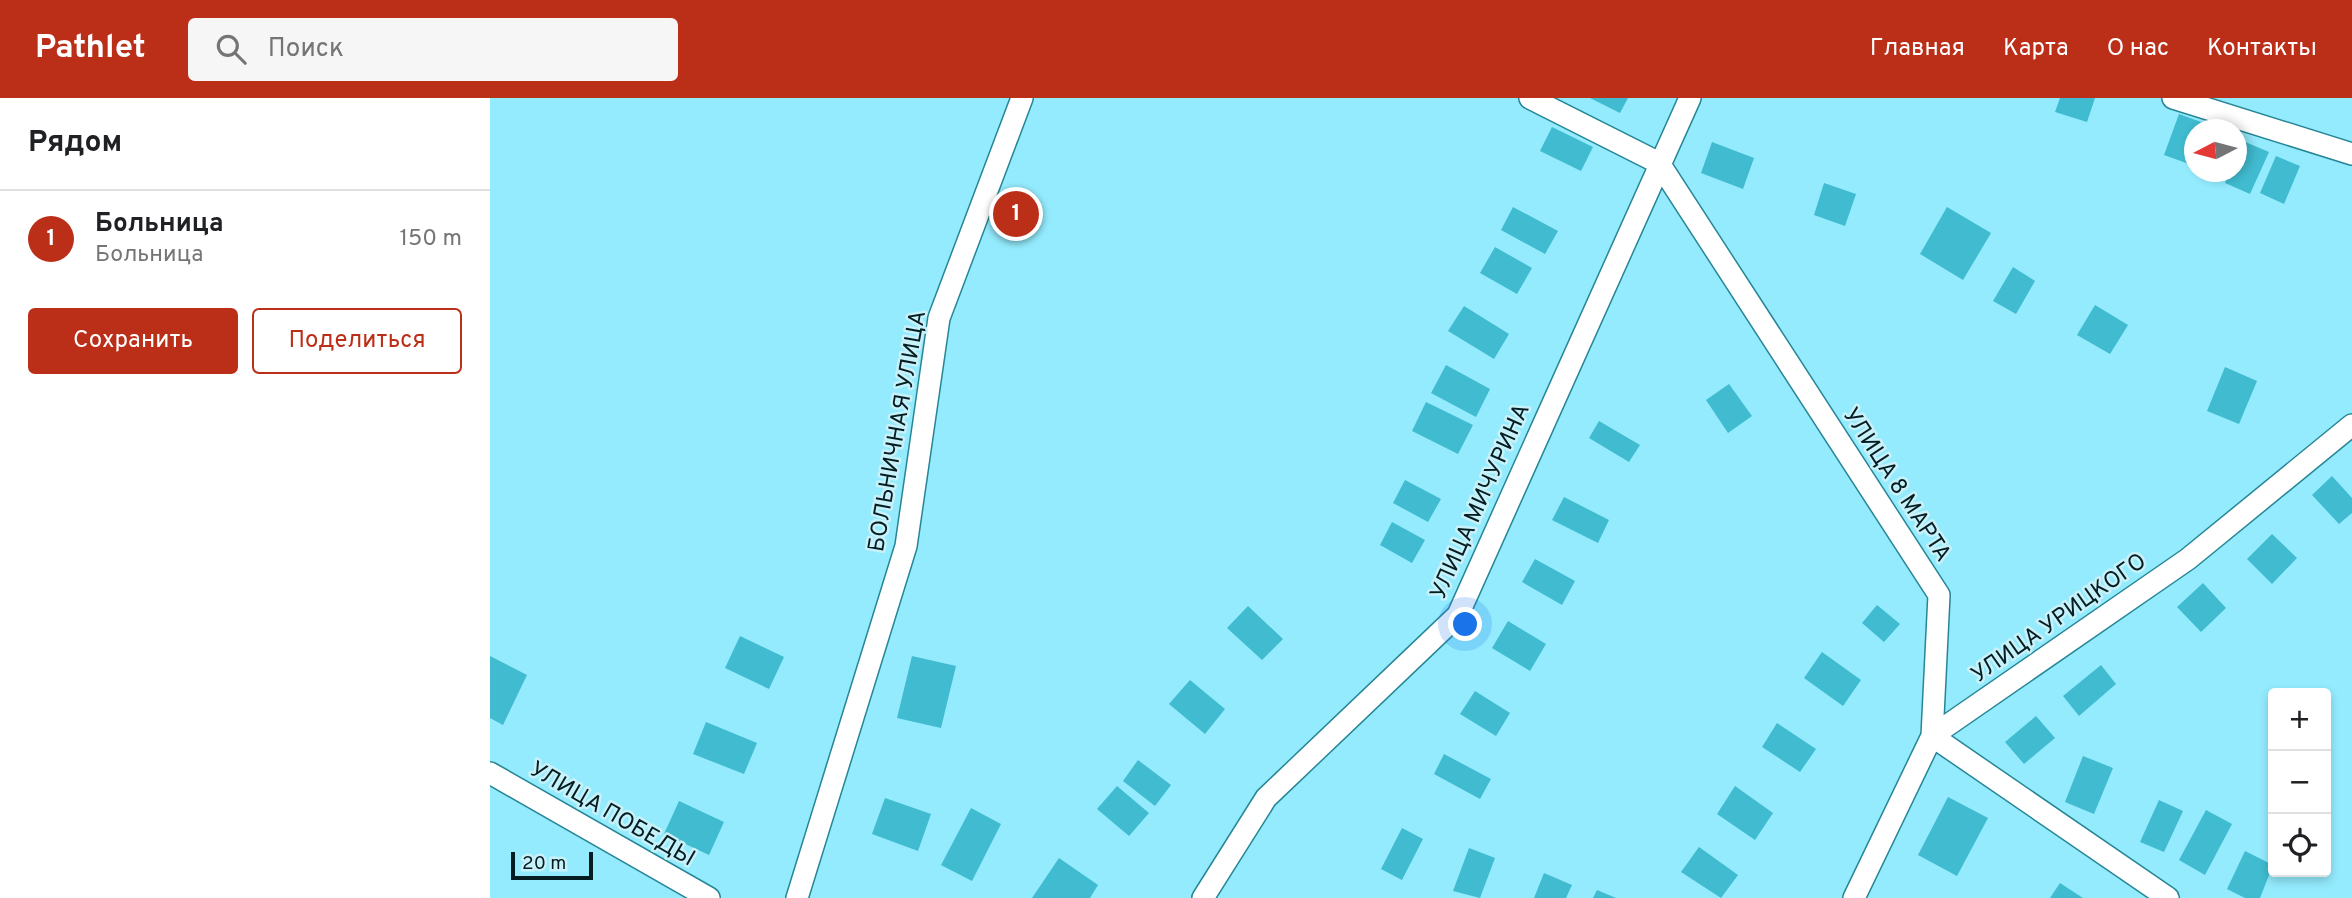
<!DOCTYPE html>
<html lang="ru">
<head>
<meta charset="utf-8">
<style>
  :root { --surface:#fff; --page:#f6f6f6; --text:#202124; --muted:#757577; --line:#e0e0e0; --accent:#bb2f19 }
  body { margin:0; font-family:Overpass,sans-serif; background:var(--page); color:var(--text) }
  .controls { position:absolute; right:21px; bottom:21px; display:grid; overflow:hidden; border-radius:7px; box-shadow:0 4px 10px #0003 }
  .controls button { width:63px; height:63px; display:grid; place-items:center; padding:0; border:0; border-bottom:2px solid var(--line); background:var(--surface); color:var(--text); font:35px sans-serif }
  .compass { position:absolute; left:1694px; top:21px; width:63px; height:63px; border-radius:50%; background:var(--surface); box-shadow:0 4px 10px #0003; rotate:264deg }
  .scale { position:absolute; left:21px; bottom:18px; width:82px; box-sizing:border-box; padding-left:7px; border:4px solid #031d22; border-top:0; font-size:19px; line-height:24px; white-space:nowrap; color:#031d22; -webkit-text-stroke:5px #c8f1f9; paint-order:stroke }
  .you { position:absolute; left:976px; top:527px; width:24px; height:24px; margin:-18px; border:5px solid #fff; border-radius:50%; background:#1a73e8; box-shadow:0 0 0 10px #1a73e833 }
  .badge { display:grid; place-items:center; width:46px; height:46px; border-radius:50%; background:var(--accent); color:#fff; font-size:23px; font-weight:700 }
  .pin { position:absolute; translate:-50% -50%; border:4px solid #fff; box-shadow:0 2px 7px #0006 }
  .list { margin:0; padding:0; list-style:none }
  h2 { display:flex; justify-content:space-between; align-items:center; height:91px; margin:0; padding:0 28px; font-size:30px }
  h2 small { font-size:23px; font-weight:400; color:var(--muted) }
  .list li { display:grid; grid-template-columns:46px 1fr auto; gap:21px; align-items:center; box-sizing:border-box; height:98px; padding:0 28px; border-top:2px solid var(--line) }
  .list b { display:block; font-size:26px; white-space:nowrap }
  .list p { margin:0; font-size:23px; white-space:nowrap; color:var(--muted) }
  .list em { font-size:23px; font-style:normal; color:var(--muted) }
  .actions { display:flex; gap:14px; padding:21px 28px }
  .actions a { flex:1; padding:16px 0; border:2px solid var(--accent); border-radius:7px; text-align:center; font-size:24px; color:var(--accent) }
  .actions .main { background:var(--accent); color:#fff }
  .icon { flex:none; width:38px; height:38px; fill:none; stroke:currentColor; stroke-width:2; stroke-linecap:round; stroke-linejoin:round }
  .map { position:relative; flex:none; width:1862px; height:800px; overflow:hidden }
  header { display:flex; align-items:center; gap:42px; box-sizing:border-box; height:98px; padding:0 35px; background:var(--accent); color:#fff }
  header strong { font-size:33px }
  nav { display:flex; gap:38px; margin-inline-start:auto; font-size:24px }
  .search { width:490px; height:63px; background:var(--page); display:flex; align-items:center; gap:18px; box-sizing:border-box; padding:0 24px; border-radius:7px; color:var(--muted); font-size:26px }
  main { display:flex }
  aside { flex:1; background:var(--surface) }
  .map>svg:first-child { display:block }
  .building { fill:#40bbd0 }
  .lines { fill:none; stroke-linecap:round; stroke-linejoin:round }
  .street-casing { stroke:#278696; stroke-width:24 }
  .street { stroke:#fff; stroke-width:21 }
  .labels { text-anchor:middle; stroke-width:5; stroke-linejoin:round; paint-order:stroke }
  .street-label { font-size:23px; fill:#031d22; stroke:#c8f1f9 }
</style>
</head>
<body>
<header>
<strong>Pathlet</strong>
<div class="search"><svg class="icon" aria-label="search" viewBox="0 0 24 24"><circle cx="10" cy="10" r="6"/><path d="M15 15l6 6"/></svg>Поиск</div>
<nav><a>Главная</a><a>Карта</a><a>О нас</a><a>Контакты</a></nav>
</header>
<main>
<aside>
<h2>Рядом<small></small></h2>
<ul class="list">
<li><span class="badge">1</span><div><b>Больница</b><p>Больница</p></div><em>150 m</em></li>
</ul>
<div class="actions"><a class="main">Сохранить</a><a>Поделиться</a></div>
</aside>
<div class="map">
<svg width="1862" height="800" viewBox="0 0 1862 800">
  <rect width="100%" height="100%" fill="#93ebfd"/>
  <!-- building -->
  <path class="building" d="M1100 0H1138L1130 15Z
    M1570 0H1605L1597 24 1565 14Z
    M1689 16 1714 25 1712 32H1704V52L1699 66 1674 57Z
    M1062 29 1103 49 1091 73 1050 53Z
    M1753 43 1779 54 1760 96 1735 85 1740 74H1746V58Z
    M1222 44 1264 60 1253 91 1211 75Z
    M1786 58 1810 68 1794 106 1770 95Z
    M1334 85 1366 96 1355 128 1324 117Z
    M1023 109 1068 133 1055 156 1011 132Z
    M1457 109 1501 135 1473 182 1430 156Z
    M1005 149 1042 170 1027 196 990 175Z
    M1523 169 1545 183 1526 216 1503 203Z
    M1605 207 1638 227 1620 256 1587 237Z
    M974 208 1019 236 1004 261 958 233Z
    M956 267 1000 291 986 319 941 295Z
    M1735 269 1767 283 1749 326 1717 313Z
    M1239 286 1262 318 1238 335 1216 302Z
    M936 304 983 327 968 356 922 333Z
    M1109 323 1150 347 1139 364 1099 340Z
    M1842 378 1862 400V415L1849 426 1822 397Z
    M915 382 951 401 938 424 903 405Z
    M1074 399 1119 422 1108 445 1062 422Z
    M902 424 935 442 922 465 890 447Z
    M1782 436 1807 460 1782 486 1757 461Z
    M1045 461 1085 483 1072 507 1032 484Z
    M1713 485 1736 510 1711 534 1687 509Z
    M1387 507 1410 526 1394 544 1372 525Z
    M758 508 793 541 772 562 737 530Z
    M1018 523 1056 546 1040 573 1002 550Z
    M250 538 294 559 279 591 235 570Z
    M1332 554 1371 582 1353 608 1314 580Z
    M0 558 37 577 13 627 0 620Z
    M422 558 466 568 451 630 407 620Z
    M1611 567 1626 586 1589 618 1573 598Z
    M700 582 735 611 715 636 679 606Z
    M985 593 1020 615 1006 638 970 616Z
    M1546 618 1565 640 1534 666 1515 644Z
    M216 624 267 645 254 676 203 656Z
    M1287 625 1326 651 1310 674 1272 649Z
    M954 656 1001 681 990 701 944 676Z
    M1593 658 1623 670 1604 716 1575 704Z
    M648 662 681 687 665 708 633 683Z
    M627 688 659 715 639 738 607 711Z
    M1245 688 1283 715 1265 742 1227 716Z
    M1458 699 1498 720 1467 778 1428 757Z
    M395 700 441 716 428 753 382 736Z
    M1669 702 1693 713 1674 754 1650 744Z
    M189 703 234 724 219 757 174 736Z
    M481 710 511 726 482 783 451 767Z
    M1716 712 1742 726 1715 777 1689 762Z
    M912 730 933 741 912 782 891 771Z
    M1209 749 1248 777 1231 800 1191 774Z
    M979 750 1005 760 990 800 963 793Z
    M1755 753 1783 767 1770 800H1755L1737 791Z
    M569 760 608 787 600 800H542Z
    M1054 775 1082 787 1076 800H1044Z
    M1570 785 1593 800H1560Z
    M1107 792 1126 800H1103Z"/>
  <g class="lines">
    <!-- street casing -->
    <g class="street-casing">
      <path id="street" d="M1040 0 1169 65 1449 497 1442 638 1678 800
        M1683 0 1862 56
        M0 675 219 800
        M307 800 416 448 449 220 532 0
        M713 800 776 700 968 517 1200 0
        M1364 800 1442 638 1698 461 1862 327"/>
    </g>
    <!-- street -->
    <use href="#street" class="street"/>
  </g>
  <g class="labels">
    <!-- street labels -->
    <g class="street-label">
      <text transform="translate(406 333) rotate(-80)" y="8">БОЛЬНИЧНАЯ УЛИЦА</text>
      <text transform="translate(1408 386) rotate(57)" y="8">УЛИЦА 8 МАРТА</text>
      <text transform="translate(989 403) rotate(-66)" y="8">УЛИЦА МИЧУРИНА</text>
      <text transform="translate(1568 519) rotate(-35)" y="8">УЛИЦА УРИЦКОГО</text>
      <text transform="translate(123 715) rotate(30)" y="8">УЛИЦА ПОБЕДЫ</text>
    </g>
  </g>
</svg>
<div class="controls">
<button>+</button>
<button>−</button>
<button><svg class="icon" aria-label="locate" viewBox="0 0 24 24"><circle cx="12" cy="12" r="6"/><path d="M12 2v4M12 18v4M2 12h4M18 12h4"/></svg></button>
</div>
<svg class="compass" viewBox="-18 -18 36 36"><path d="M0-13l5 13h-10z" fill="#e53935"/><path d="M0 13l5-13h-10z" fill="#757577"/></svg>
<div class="scale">20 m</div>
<div class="you"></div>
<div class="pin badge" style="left:526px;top:116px">1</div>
</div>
</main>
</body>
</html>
